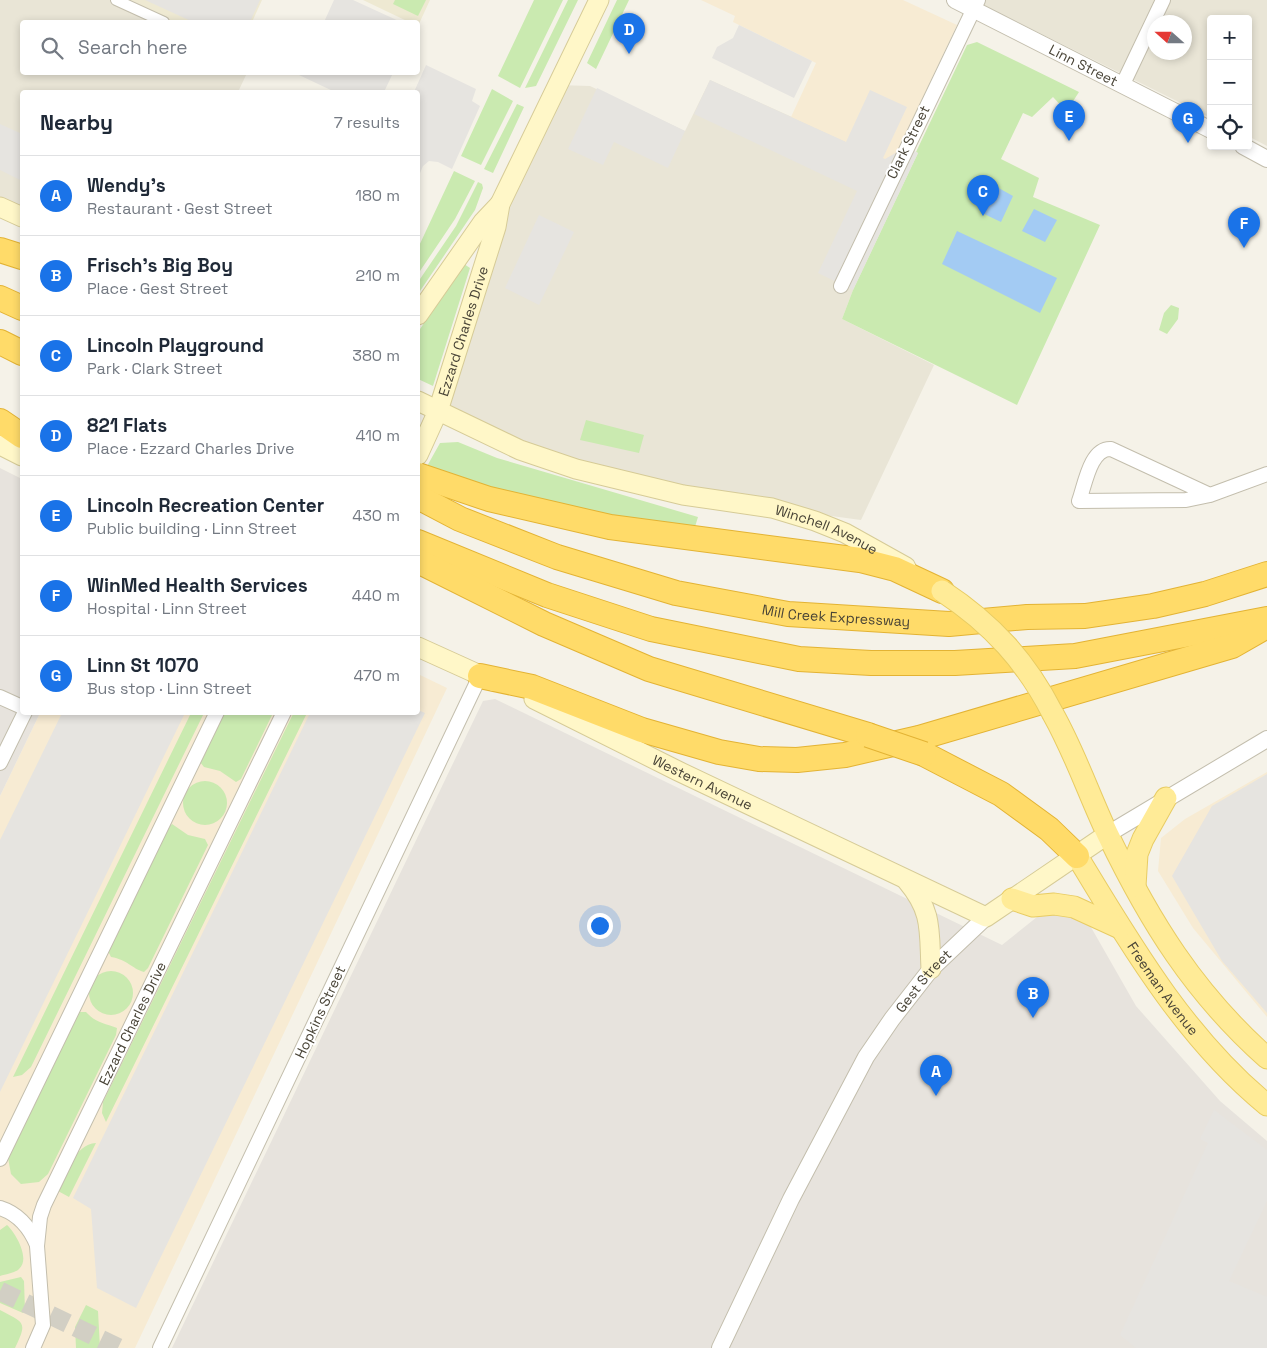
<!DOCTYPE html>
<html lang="en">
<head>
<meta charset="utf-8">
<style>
  :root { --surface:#fff; --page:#f2f2f3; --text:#1f2937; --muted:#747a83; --line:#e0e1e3; --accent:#1a73e8 }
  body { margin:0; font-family:"Space Grotesk",sans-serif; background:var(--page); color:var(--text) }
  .controls { position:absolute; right:15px; top:15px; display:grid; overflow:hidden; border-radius:5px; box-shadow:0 2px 8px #0003 }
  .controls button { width:45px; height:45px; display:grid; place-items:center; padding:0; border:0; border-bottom:1px solid var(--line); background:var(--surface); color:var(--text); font:25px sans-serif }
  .compass { position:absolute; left:1147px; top:15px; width:45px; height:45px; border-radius:50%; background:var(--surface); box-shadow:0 2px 8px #0003; rotate:291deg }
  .you { position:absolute; left:599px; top:925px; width:18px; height:18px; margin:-12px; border:4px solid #fff; border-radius:50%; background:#1a73e8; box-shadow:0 0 0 8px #1a73e833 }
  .badge { display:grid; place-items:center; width:32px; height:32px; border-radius:50%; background:var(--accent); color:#fff; font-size:16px; font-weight:700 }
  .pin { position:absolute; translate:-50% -41px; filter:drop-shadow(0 1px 2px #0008) }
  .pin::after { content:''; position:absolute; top:26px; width:18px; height:15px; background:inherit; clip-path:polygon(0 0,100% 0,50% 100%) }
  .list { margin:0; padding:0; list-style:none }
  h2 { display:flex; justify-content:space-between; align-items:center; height:65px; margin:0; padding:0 20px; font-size:21px }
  h2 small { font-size:16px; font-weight:400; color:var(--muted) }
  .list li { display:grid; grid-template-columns:32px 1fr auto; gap:15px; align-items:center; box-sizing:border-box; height:80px; padding:0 20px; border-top:1px solid var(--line) }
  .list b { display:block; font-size:19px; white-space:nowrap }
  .list p { margin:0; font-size:16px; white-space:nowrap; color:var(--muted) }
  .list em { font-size:16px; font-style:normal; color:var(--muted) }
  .icon { flex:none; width:28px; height:28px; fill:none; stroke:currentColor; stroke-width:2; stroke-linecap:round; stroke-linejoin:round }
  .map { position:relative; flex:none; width:1267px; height:1348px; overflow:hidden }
  .search { position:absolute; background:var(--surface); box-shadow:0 2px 8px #0003; left:20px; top:20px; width:400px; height:55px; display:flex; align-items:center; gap:12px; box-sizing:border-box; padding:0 18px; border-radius:5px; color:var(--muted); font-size:19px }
  .panel { position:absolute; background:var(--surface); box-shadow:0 2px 8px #0003; left:20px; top:90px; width:400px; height:625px; border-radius:5px }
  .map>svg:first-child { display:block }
  .residential { fill:#e9e5d6; fill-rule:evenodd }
  .commercial { fill:#f7ebd3 }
  .industrial { fill:#e7e3dd }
  .education { fill:#eee9d2 }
  .green { fill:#caeab0 }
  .parking { fill:#e6e4e0 }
  .water { fill:#a3cbf3 }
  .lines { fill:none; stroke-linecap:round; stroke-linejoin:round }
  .secondary-tunnel { stroke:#d2cfc4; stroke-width:19; stroke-dasharray:19 9; stroke-linecap:butt }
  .pedestrian-casing { stroke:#c3bead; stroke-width:12 }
  .minor-casing { stroke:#c3bead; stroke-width:16 }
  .tertiary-casing { stroke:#c3bead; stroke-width:18 }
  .secondary-casing { stroke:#d6cb97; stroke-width:21 }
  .primary-casing { stroke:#e8cc63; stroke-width:23 }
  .motorway-casing { stroke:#e3b334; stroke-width:26 }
  .pedestrian { stroke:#fff; stroke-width:10 }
  .minor { stroke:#fff; stroke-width:14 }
  .tertiary { stroke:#fff; stroke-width:16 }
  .secondary { stroke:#fff7c8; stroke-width:19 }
  .primary { stroke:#ffeb97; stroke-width:21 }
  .motorway { stroke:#ffdb69; stroke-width:24 }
  .primary-bridge-casing { stroke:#e8cc63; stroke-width:23; stroke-linecap:butt }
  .motorway-bridge-casing { stroke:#e3b334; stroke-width:26; stroke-linecap:butt }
  .primary-bridge { stroke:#ffeb97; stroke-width:21 }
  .motorway-bridge { stroke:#ffdb69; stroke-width:24 }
  .labels { text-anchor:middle; stroke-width:4; stroke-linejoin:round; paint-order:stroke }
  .street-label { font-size:14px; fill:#484336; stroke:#fff }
</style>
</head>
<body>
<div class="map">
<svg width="1267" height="1348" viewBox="0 0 1267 1348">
  <rect width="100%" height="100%" fill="#f5f2e8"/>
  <!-- residential -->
  <path class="residential" d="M0 0H116L164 22H22V72L247 73 238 92H22V217L0 207Z
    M973 0H1267V146L1248 136V19H1211V118ZM1154 22H1184V52H1154Z
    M710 80 885 159 906 147 918 153 853 290 842 319 934 365 861 520 772 508 632 484 438 411 496 227 557 85 590 86 685 131Z"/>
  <!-- commercial -->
  <path class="commercial" d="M701 0H903L957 25 897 153 885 160 791 117 816 63 733 22 735 16Z
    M418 674 447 688 135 1348H0V796L40 713 418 712Z
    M1267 772V1017L1193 928 1158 871 1161 838 1185 819Z"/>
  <!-- industrial -->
  <path class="industrial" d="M0 468 22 479V712L40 713 0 796Z
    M495 699 1002 945 1047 909 1088 922 1136 1006 1220 1101 1267 1141V1348H172L483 701Z"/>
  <!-- education -->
  <path class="education" d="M124 0H262L252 22H172Z
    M363 0H430L418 26V22H409Z"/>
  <!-- green -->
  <path class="green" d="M395 0H426L418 16 393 4Z
    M534 0H563L520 88 498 76Z
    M568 0H578L536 86 525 88Z
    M617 0H629L596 69 587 63Z
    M977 42 1079 92 1070 106 1065 110 1053 97 1032 117 1023 113 1001 159 1039 178 1033 197 1100 225 1017 405 842 319 853 290 918 153 916 152 967 45Z
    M492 89 513 101 481 165 461 156Z
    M517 104 524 107 493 173 484 169Z
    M454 171 475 181 455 219 418 274V248Z
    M478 182 482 184 483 188 475 210 418 294V282L456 226Z
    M464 264 470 268 433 386 418 379V332Z
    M1171 305 1179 308 1178 319 1167 334 1159 330 1164 313Z
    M586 420 644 435 639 453 580 440Z
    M458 442 497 458 698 517 694 530 527 500 426 468 440 443Z
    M294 712 307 713 106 1122 102 1113 103 1102Z
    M191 713H204L31 1067 22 1075 13 1077Z
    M224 713H273L241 779 236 782 220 771 204 767 200 762Z
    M183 803a22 22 0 1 1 44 0a22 22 0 1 1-44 0Z
    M172 824 188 835 205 839 208 845 148 968 144 972C131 968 128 960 111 957L108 951 168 828Z
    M89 993a22 22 0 1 1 44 0a22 22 0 1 1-44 0Z
    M79 1012H86C96 1023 104 1023 117 1028L116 1035 48 1174 39 1182 21 1184 11 1174 8 1158Z
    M96 1143 69 1197 58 1191C67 1175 74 1144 96 1143Z
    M7 1225C15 1232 31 1259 19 1269 15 1273 6 1274 0 1276V1230Z
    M21 1277 24 1281 25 1311 23 1313 0 1303V1282Z
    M86 1305 98 1311 100 1348H76L75 1327Z
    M0 1310C24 1323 28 1321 15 1348H0Z"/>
  <!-- parking -->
  <path class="parking" d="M145 0H260L250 22H193Z
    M334 0H353L401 22H324Z
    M739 25 812 61 794 98 712 58 717 47 733 38Z
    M426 65 476 89 472 101 480 106 452 169 438 162 429 161 423 166 418 178V92H414Z
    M300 72H393V73L384 92H335L299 75Z
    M710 80 846 142 870 90 907 107 883 158 885 159 906 147 918 153 853 290 818 273 857 191 694 114Z
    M597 88 685 131 668 168 614 142 603 165 568 149Z
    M0 124 22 134V181L0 170Z
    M539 215 574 232 539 305 505 288Z
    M418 710 425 713 136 1308 97 1288 91 1209 73 1198 310 713 418 712Z
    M62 713H185L0 1092V840Z
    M1267 774V1013L1222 961 1172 876 1212 806Z
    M1214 1110 1267 1150V1201L1229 1281 1267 1297V1348H1136L1120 1335 1208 1143 1200 1139Z"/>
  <!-- water -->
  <path class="water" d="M995 186 1013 196 1001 222 982 213Z
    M1034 209 1057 220 1045 242 1022 231Z
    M957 231 1057 278 1040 313 942 264Z"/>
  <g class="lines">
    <!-- secondary-tunnel -->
    <path class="secondary-tunnel" d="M0 1291 119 1348"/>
    <!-- pedestrian casing -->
    <g class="pedestrian-casing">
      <path id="pedestrian" d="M116 0 164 22"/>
    </g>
    <!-- minor casing -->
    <g class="minor-casing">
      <g id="minor">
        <path d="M1123 84 1163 0"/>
        <path d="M841 286 978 0"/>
        <path d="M1210 495 1111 449C1090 448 1085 485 1079 501L1186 500 1210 495 1267 474"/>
        <path d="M0 697 22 707"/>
        <path d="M0 763 25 712"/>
        <path d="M0 1159 217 712"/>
        <path d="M0 1208C19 1214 30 1228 37 1245"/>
        <path id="s1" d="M33 1348 43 1325 37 1246 40 1217 44 1205 284 712"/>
        <path d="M160 1348 480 676"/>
      </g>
    </g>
    <!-- tertiary casing -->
    <g class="tertiary-casing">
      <g id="tertiary">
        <path id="s2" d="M955 0 1211 130"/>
        <path d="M1243 146 1267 159"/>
        <path d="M1108 834 1267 739"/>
        <path id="s3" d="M720 1348 791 1199 866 1057 892 1019 931 969 986 917"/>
      </g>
    </g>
    <!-- secondary casing -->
    <g class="secondary-casing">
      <g id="secondary">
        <path d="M0 207 22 217"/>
        <path d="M418 315 483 222 500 204"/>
        <path id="s4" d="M418 401 520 450 576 469 683 495 772 508 815 521 845 533 906 567"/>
        <path d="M0 445 22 456"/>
        <path id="s5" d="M418 455 438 411 496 227 500 204 599 0"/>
        <path d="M418 647 493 681"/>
        <path id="s6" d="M534 699 678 771 986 917 1108 834"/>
        <path d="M907 881C933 912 929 930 931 969"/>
      </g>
    </g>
    <!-- primary casing -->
    <g class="primary-casing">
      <g id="primary">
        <path d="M1053 714C1075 753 1089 795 1108 835 1150 922 1194 993 1267 1058"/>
        <path id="s7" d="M1077 856C1131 945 1185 1038 1267 1105"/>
        <path d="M1135 886 1137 854 1143 839 1166 798"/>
        <path d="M1012 899 1033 906 1054 904 1074 907 1120 928"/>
      </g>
    </g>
    <!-- motorway casing -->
    <g class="motorway-casing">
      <g id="motorway">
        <path d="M0 250 22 257"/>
        <path d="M0 298 22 308"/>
        <path d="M0 342 22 353"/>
        <path d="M0 421 22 436"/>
        <path d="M418 475 489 499 610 527 860 560 895 569 942 591"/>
        <path id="s8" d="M418 497 460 519 557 557 676 593 788 614 949 624 1027 617 1085 616 1153 606 1205 594 1267 574"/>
        <path d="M418 542 547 595 651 629 799 659 871 663H955L1075 656 1267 619"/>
        <path d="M418 561 544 624 649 669 868 735"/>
        <path d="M480 676 532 687 642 730 719 752 759 759 797 760 845 755 919 738 1232 646 1267 626"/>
        <path d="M924 754 1001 794 1049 829 1077 856"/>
      </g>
    </g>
    <!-- pedestrian -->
    <use href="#pedestrian" class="pedestrian"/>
    <!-- minor -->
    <use href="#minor" class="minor"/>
    <!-- tertiary -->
    <use href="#tertiary" class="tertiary"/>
    <!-- secondary -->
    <use href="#secondary" class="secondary"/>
    <!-- primary -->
    <use href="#primary" class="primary"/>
    <!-- motorway -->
    <use href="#motorway" class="motorway"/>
    <!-- primary-bridge casing -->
    <g class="primary-bridge-casing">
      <path id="primary-bridge" d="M942 591C992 624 1026 661 1053 714"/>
    </g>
    <!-- motorway-bridge casing -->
    <g class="motorway-bridge-casing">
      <path id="motorway-bridge" d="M868 735 924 754"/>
    </g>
    <!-- primary-bridge -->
    <use href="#primary-bridge" class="primary-bridge"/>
    <!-- motorway-bridge -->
    <use href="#motorway-bridge" class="motorway-bridge"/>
  </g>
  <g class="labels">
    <!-- street labels -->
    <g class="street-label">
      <text dy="5" stroke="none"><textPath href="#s2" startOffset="144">Linn Street</textPath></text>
      <text transform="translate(908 142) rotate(-64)" y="5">Clark Street</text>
      <text dy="5" stroke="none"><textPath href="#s5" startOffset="132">Ezzard Charles Drive</textPath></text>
      <text dy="5" stroke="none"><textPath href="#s4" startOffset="431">Winchell Avenue</textPath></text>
      <text dy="5" stroke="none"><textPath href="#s8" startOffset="438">Mill Creek Expressway</textPath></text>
      <text dy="5" stroke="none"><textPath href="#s6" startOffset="188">Western Avenue</textPath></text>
      <text dy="5" stroke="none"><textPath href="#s3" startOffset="421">Gest Street</textPath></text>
      <text dy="5" stroke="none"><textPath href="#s7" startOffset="158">Freeman Avenue</textPath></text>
      <text transform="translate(320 1012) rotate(-65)" y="5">Hopkins Street</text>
      <text dy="5" stroke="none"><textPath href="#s1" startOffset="348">Ezzard Charles Drive</textPath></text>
    </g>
  </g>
</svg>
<div class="controls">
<button>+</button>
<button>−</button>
<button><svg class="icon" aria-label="locate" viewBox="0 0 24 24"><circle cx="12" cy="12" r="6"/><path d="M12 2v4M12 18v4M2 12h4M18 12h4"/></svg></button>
</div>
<svg class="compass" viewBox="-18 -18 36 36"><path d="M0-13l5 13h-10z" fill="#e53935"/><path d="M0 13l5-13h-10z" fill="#747a83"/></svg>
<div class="you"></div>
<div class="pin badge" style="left:936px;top:1096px">A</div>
<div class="pin badge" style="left:1033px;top:1018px">B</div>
<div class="pin badge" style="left:983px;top:216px">C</div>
<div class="pin badge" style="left:629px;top:54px">D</div>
<div class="pin badge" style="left:1069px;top:141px">E</div>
<div class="pin badge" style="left:1244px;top:248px">F</div>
<div class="pin badge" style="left:1188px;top:143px">G</div>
<div class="search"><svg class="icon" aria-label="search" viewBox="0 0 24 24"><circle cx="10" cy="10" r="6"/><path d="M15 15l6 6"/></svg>Search here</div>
<section class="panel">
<h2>Nearby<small>7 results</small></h2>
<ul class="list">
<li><span class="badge">A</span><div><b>Wendy's</b><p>Restaurant · Gest Street</p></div><em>180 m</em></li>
<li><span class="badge">B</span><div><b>Frisch's Big Boy</b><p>Place · Gest Street</p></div><em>210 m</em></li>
<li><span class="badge">C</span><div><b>Lincoln Playground</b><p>Park · Clark Street</p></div><em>380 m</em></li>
<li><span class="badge">D</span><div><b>821 Flats</b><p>Place · Ezzard Charles Drive</p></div><em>410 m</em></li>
<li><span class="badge">E</span><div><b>Lincoln Recreation Center</b><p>Public building · Linn Street</p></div><em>430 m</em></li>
<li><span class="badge">F</span><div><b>WinMed Health Services</b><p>Hospital · Linn Street</p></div><em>440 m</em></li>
<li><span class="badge">G</span><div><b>Linn St 1070</b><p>Bus stop · Linn Street</p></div><em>470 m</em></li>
</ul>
</section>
</div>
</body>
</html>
